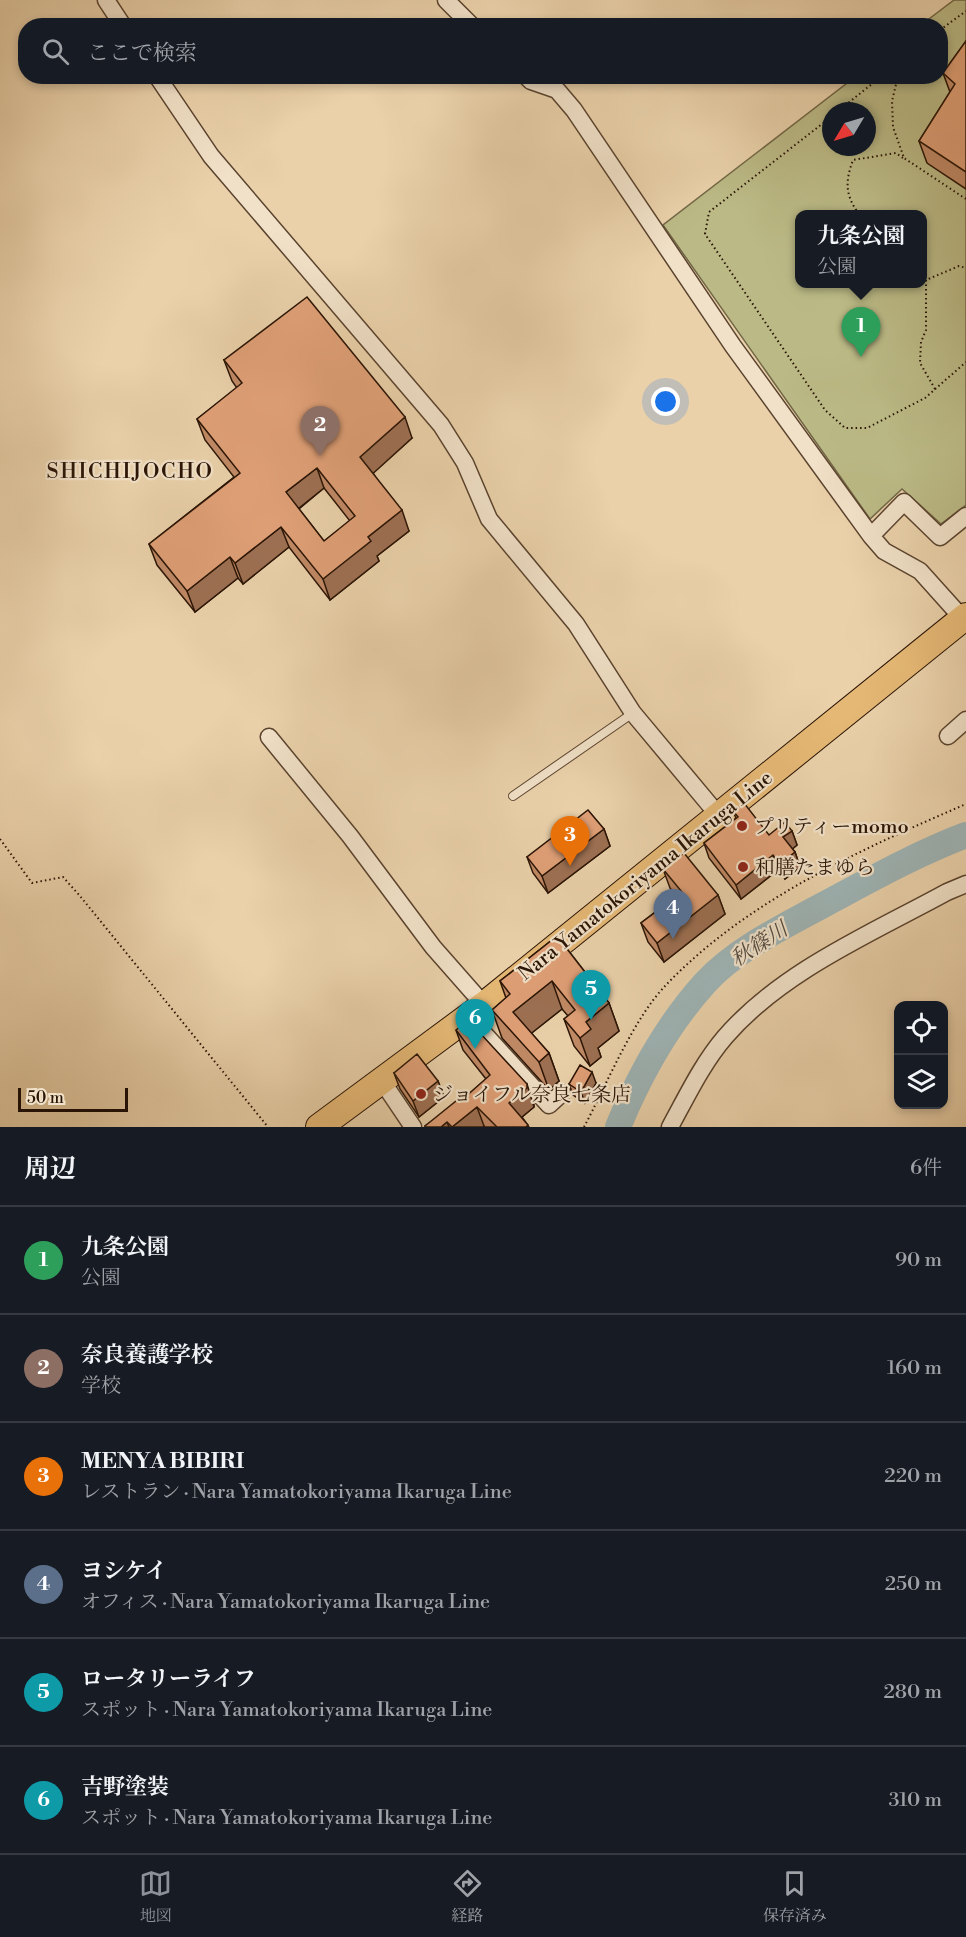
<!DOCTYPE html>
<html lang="ja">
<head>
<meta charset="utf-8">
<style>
  :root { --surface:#171b24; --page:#20242c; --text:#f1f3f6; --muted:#9ea1a6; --line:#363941; --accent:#8c9099 }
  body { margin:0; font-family:"Libre Bodoni","Noto Serif JP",serif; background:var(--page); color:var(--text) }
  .controls { position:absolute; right:18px; bottom:18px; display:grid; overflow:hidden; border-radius:12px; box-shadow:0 3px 9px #0003 }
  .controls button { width:54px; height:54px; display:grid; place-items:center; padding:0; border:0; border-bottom:2px solid var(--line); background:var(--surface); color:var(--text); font:30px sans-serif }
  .compass { position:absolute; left:822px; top:102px; width:54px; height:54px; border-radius:50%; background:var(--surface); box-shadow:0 3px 9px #0003; rotate:232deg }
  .scale { position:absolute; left:18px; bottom:15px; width:110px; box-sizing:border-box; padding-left:6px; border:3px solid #2a1405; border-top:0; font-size:16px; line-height:21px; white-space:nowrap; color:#2a1405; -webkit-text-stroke:4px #f1e1c8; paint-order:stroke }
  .you { position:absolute; left:666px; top:402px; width:21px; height:21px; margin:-15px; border:4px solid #fff; border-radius:50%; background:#1a73e8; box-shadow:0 0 0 9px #1a73e833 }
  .badge { display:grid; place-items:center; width:39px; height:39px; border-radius:50%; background:var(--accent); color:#fff; font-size:20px; font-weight:700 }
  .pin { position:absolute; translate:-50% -50px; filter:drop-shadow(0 2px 3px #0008) }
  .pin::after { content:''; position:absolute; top:32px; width:21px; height:18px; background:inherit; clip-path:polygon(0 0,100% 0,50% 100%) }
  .popup { position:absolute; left:795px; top:210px; width:132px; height:78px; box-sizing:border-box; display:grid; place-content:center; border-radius:12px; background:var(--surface); filter:drop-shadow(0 2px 4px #0005); font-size:20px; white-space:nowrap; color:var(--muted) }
  .popup b { font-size:22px; color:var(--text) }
  .popup::after { content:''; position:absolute; left:50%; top:100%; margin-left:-12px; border:12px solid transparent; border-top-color:var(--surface) }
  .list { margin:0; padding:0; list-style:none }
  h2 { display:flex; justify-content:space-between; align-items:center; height:78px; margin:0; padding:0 24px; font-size:26px }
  h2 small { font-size:20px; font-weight:400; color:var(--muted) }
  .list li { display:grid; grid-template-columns:39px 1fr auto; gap:18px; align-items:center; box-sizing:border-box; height:108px; padding:0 24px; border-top:2px solid var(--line) }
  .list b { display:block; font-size:22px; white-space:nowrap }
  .list p { margin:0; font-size:20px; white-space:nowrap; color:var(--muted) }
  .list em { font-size:20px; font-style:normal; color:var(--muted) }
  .icon { flex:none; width:33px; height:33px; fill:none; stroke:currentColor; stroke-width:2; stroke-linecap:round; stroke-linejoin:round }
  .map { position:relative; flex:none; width:966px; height:1127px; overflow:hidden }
  .search { position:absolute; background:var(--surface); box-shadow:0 3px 9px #0003; left:18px; right:18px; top:18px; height:66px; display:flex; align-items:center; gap:15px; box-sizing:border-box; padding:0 21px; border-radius:24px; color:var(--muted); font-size:22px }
  .sheet { height:726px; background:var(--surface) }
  nav { display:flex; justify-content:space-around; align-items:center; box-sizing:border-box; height:84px; border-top:2px solid var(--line); background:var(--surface); font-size:16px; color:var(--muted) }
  nav a { display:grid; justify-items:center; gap:3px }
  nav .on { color:var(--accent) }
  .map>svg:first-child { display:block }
  .green { fill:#bbba86; stroke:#726746; stroke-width:1.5; fill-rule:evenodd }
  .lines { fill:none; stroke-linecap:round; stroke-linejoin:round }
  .river { stroke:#9eb4b5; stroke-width:26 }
  .service-casing { stroke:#5a432e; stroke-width:10 }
  .minor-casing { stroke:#5a432e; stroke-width:19 }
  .primary-casing { stroke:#2a1405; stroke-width:28 }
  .path { stroke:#2a1405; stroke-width:2; stroke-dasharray:1.5 3; stroke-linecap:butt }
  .service { stroke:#f1e1c8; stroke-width:8 }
  .minor { stroke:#f1e1c8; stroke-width:16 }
  .primary { stroke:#e5b875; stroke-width:26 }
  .wall { fill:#c18a66; stroke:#2a1405; stroke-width:1.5; fill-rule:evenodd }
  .shaded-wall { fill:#9d7053; stroke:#2a1405; stroke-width:1.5 }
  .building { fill:#e0a077; stroke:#2a1405; stroke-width:1.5; fill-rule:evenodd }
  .poi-dot { fill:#8f2418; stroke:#f1e1c8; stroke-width:2 }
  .labels { text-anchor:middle; stroke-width:4.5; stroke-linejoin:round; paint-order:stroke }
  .poi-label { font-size:20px; fill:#2a1405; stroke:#f1e1c8; text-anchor:start }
  .street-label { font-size:20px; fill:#2a1405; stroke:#f1e1c8 }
  .neighbourhood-label { font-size:21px; letter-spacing:1.5px; fill:#2a1405; stroke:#f1e1c8 }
  .water-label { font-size:21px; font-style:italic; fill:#534c43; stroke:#f1e1c8 }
</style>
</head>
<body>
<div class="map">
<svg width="966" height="1127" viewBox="0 0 966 1127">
  <rect width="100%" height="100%" fill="#ead1aa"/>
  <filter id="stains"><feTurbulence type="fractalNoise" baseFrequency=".00333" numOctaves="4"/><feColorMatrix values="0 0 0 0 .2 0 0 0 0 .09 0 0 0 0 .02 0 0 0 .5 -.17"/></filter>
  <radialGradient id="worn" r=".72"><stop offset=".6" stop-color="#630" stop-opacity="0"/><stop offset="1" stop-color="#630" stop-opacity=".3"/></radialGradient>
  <!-- green -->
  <path class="green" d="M954 0H966V505L941 524 902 489 870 519 663 225 855 77 940 76V26L921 25ZM831 111H867V147H831ZM800 214H922V284H800Z"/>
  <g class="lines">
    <!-- river -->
    <path class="river" d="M618 1127C639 1076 668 1024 705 983 736 949 783 927 823 905 870 880 916 854 966 835"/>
    <!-- service casing -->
    <g class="service-casing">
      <path id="service" d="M513 796 633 713"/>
    </g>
    <!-- minor casing -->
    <g class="minor-casing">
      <path id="minor" d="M106 0 123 26
        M446 0 472 26
        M157 76 211 156 441 425 465 463 489 519 576 624 633 713 719 816
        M526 76 531 81 557 90 574 110 733 346 871 536 884 551 920 571 963 619
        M871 536 904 502 940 537 966 516
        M948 736 966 720
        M269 737 350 836 433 947 484 1005
        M469 1017 549 1105 562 1093
        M382 1081 413 1127
        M670 1127C687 1096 702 1064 725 1037 782 971 872 933 947 892L966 884"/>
    </g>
    <!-- primary casing -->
    <g class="primary-casing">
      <path id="primary" d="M319 1127 484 1005 966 616"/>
    </g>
    <!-- path -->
    <path class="path" d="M940 30 966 11
      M898 76 892 101 893 127 904 158 966 199
      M838 111 882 76
      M831 117 709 212 705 234 825 410 845 428H867L925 398 966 362
      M859 214C845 195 845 182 853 160L896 153 903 158
      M935 389 920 363 921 342 926 330V280L959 266 966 268
      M0 839 32 883 63 877 80 896 268 1127
      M584 1127C607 1084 633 1019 666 985 747 900 860 850 966 804"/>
    <!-- service -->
    <use href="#service" class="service"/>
    <!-- minor -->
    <use href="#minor" class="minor"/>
    <!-- primary -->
    <use href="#primary" class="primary"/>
  </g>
  <!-- wall -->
  <path class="wall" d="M966 41V189L927 163 919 141 950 92 943 73Z
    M224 360 412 438 373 473 409 531 377 556 379 561 330 600 289 547 243 584 238 578 195 612 157 565 149 544 234 477 205 440 197 419 237 388 232 381ZM324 488 350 521 324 541 299 509Z
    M733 811 769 835 792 831 797 845 792 849 795 852 800 867 785 879 778 870 741 899 709 858 704 843 736 818Z
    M604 829 610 846 548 893 533 873 527 857Z
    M663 869 718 895 725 914 664 962 648 942 641 923 676 896 670 888Z
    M557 936 609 1003 619 1031 598 1048 601 1057 590 1066 574 1046 564 1019 568 1016 562 1009 531 1033 549 1053 559 1081 549 1090 502 1038 492 1010 506 998 500 981Z
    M456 1030 534 1104V1107L522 1117 529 1127H485L484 1126 483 1127H425V1126L463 1099 486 1079 463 1050Z
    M394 1073 438 1081 444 1097 419 1117 400 1089Z
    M596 1083 585 1103 573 1095 569 1084Z"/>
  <!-- shaded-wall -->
  <path class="shaded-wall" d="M405 417 412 438 368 478 360 457Z
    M317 468 324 488 293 513 286 492Z
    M402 510 409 531 377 556 379 561 330 600 323 579 368 537Z
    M281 527 289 547 243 584 235 563Z
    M230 557 238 578 195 612 187 591Z
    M604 829 610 846 548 893 542 876Z
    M792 831 797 845 789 852 783 837Z
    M795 852 800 867 785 879 780 864Z
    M773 855 778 870 741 899 736 885Z
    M718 895 725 914 664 962 657 943Z
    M552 981 562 1009 523 1040 513 1012Z
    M609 1003 619 1031 598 1048 601 1057 590 1066 580 1038 586 1022Z
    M549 1053 559 1081 549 1090 539 1062Z
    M592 1072 596 1083 585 1103 581 1092Z
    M438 1081 444 1097 419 1117 413 1101Z
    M527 1084 534 1107 516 1122 509 1103Z
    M477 1107 484 1126 483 1127H452Z
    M447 1122 449 1127H441Z"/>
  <!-- building -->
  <path class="building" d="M966 41V172L919 141 955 84 943 73Z
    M307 297 405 417 360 457 402 510 368 537 371 541 323 579 281 527 235 563 230 557 187 591 149 544 240 473 197 419 242 383 224 360ZM317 468 355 516 324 541 286 492Z
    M744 803 769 835 785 822 792 831 783 837 795 852 780 864 773 855 736 885 704 843 738 817 733 811Z
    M588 810 604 829 542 876 527 857Z
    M684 853 718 895 657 943 641 923 682 892 663 869Z
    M557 936 609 1003 586 1022 591 1029 580 1038 564 1019 575 1010 552 981 513 1012 549 1053 539 1062 492 1010 510 994 500 981Z
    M468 1020 527 1084V1088L509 1103 528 1125 526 1127H497L477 1107 452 1127 447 1122 441 1127H426L425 1126 461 1097 463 1099 490 1075 456 1030Z
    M417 1054 438 1081 413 1101 394 1073Z
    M580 1065 592 1072 581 1092 569 1084Z"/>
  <!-- markers -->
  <g class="poi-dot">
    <circle cx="742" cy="826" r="6"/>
    <circle cx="743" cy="867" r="6"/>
    <circle cx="421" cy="1094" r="6"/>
  </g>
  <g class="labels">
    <!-- poi labels -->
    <g class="poi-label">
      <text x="754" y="833">プリティーmomo</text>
      <text x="755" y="874">和膳たまゆら</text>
      <text x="433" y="1101">ジョイフル奈良七条店</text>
    </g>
    <!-- street labels -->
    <g class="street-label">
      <text transform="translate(645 875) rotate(-39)" y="7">Nara Yamatokoriyama Ikaruga Line</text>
    </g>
    <!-- neighbourhood labels -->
    <g class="neighbourhood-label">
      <text x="130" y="478">SHICHIJOCHO</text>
    </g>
    <!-- water labels -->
    <g class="water-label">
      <text transform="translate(759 944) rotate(-33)" y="7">秋篠川</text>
    </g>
  </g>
  <rect width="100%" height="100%" filter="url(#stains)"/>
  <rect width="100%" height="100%" fill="url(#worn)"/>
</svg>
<div class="controls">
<button><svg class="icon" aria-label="locate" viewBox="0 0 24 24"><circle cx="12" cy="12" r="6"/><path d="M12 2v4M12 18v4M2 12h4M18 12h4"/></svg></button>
<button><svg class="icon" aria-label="layers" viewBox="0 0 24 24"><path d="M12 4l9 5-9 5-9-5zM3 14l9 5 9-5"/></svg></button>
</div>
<svg class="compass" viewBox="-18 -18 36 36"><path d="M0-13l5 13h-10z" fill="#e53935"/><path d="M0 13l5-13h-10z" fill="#9ea1a6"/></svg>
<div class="scale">50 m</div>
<div class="you"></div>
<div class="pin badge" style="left:861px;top:357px;background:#2e9e5b">1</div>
<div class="popup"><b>九条公園</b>公園</div>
<div class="pin badge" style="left:320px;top:456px;background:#8d6e63">2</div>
<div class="pin badge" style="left:570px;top:866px;background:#e8710a">3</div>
<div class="pin badge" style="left:673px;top:939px;background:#5c6f8a">4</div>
<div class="pin badge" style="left:591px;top:1020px;background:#0f9aa8">5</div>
<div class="pin badge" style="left:475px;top:1049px;background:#0f9aa8">6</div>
<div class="search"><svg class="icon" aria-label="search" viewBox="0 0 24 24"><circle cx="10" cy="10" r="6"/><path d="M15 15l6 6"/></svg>ここで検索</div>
</div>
<section class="sheet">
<h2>周辺<small>6件</small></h2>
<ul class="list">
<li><span class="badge" style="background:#2e9e5b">1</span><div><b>九条公園</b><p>公園</p></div><em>90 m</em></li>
<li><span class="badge" style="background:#8d6e63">2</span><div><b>奈良養護学校</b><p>学校</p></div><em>160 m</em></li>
<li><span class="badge" style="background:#e8710a">3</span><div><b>MENYA BIBIRI</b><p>レストラン · Nara Yamatokoriyama Ikaruga Line</p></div><em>220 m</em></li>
<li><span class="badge" style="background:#5c6f8a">4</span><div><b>ヨシケイ</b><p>オフィス · Nara Yamatokoriyama Ikaruga Line</p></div><em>250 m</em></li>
<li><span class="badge" style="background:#0f9aa8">5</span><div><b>ロータリーライフ</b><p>スポット · Nara Yamatokoriyama Ikaruga Line</p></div><em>280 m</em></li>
<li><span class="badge" style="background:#0f9aa8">6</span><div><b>吉野塗装</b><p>スポット · Nara Yamatokoriyama Ikaruga Line</p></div><em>310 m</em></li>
</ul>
</section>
<nav>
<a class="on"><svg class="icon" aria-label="map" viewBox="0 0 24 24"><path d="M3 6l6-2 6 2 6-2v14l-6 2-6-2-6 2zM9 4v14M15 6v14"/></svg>地図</a>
<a><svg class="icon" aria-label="directions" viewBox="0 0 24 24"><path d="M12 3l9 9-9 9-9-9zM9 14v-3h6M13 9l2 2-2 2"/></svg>経路</a>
<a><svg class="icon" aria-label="saved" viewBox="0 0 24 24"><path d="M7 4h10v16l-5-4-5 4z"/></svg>保存済み</a>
</nav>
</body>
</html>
